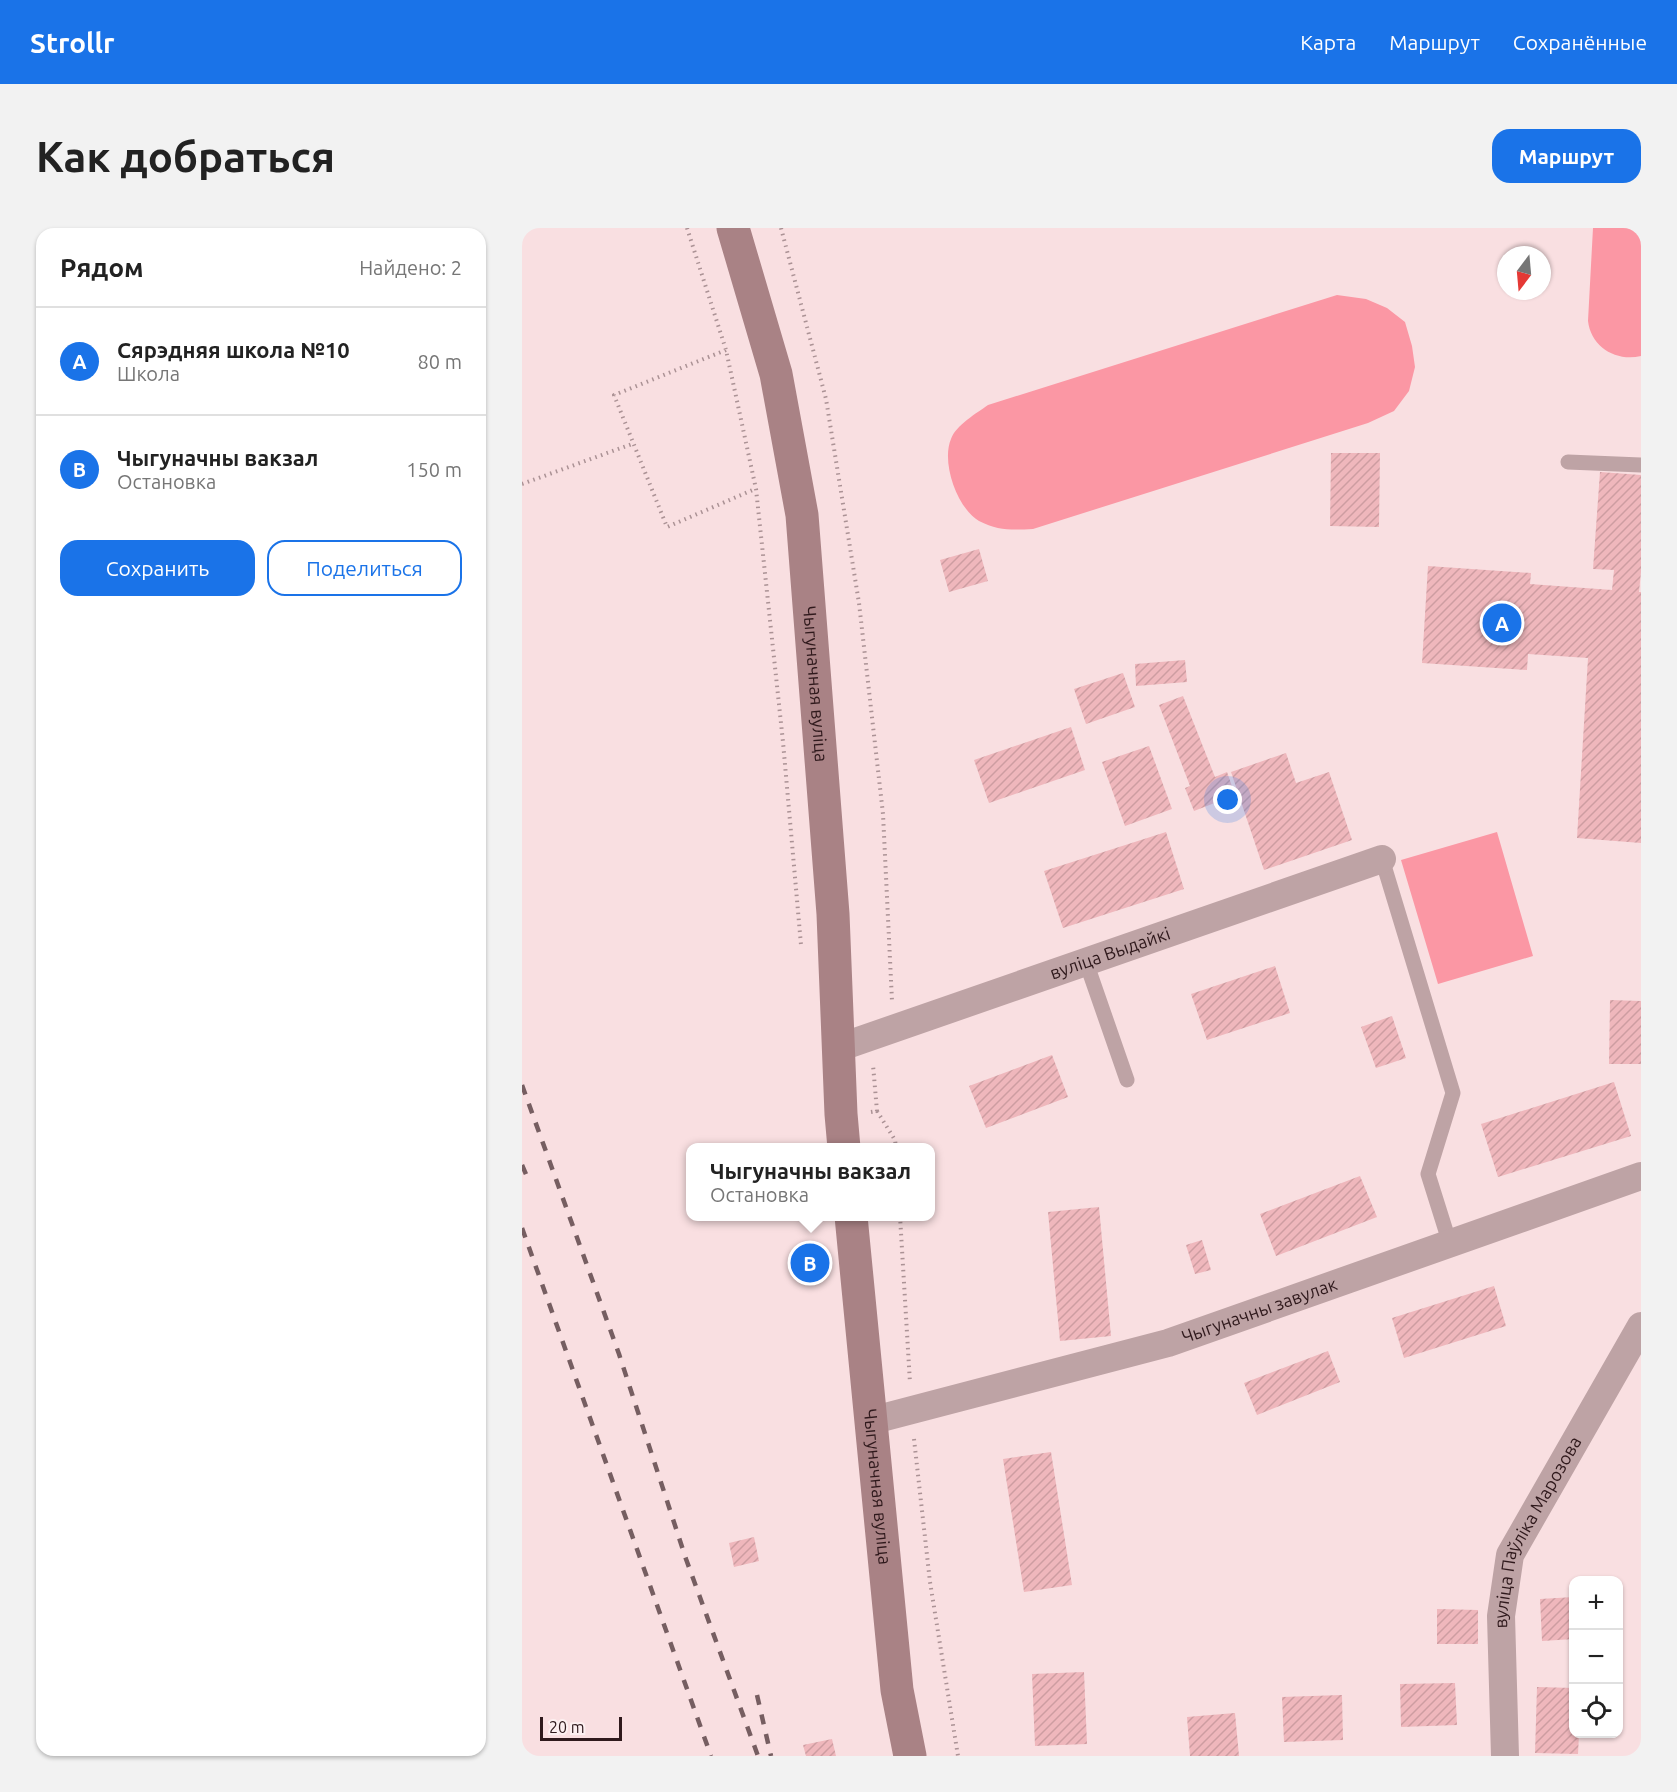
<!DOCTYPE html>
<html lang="ru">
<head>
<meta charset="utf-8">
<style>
  :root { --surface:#fff; --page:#f2f2f2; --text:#222; --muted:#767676; --line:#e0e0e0; --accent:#1a73e8 }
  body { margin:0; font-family:Ubuntu,sans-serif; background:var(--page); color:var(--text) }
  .controls { position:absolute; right:18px; bottom:18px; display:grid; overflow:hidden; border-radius:12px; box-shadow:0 2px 4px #0004 }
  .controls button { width:54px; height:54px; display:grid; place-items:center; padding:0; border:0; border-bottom:2px solid var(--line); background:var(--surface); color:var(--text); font:30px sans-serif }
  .compass { position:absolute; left:975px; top:18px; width:54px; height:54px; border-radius:50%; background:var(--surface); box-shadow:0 2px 4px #0004; rotate:196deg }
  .scale { position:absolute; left:18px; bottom:15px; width:82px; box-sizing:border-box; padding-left:6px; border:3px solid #2f191c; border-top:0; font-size:16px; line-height:21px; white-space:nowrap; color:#2f191c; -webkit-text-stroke:4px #fdf0f1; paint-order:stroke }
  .you { position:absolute; left:706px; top:572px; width:21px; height:21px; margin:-15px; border:4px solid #fff; border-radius:50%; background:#1a73e8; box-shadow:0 0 0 9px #1a73e833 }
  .badge { display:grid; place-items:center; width:39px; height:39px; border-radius:50%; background:var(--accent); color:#fff; font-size:20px; font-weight:700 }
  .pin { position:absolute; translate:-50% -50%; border:3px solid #fff; box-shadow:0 2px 6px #0006 }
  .popup { position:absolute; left:164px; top:915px; width:249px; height:78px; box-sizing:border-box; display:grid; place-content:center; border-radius:12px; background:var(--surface); filter:drop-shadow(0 2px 4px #0005); font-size:20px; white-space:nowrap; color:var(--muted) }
  .popup b { font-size:22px; color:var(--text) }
  .popup::after { content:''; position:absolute; left:50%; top:100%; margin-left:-12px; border:12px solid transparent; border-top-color:var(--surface) }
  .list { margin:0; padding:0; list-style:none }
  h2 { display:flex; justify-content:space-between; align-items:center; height:78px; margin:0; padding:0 24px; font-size:26px }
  h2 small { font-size:20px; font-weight:400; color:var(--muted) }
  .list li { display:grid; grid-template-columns:39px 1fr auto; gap:18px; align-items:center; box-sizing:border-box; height:108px; padding:0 24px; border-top:2px solid var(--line) }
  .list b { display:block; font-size:22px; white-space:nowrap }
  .list p { margin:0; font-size:20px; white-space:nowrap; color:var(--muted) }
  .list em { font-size:20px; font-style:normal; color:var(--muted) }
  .actions { display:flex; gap:12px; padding:18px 24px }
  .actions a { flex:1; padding:14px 0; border:2px solid var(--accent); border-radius:18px; text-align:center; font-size:21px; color:var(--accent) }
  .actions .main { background:var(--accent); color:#fff }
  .icon { flex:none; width:33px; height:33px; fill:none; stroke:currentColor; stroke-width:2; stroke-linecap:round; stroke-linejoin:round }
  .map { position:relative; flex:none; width:1119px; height:1528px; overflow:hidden; border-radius:18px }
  header { display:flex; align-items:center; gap:36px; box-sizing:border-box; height:84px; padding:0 30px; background:var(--accent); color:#fff }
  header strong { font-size:28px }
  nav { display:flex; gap:33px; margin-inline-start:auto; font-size:21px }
  .intro { display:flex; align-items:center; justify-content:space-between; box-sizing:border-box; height:144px; padding:0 36px }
  h1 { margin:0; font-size:42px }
  .button { padding:15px 27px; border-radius:18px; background:var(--accent); color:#fff; font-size:21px; font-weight:700 }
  main { display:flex; gap:36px; padding:0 36px }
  aside { flex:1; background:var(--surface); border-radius:18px; box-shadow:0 2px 4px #0004 }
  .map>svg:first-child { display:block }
  .garden { fill:#fb97a4 }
  .building { fill:url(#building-hatch) }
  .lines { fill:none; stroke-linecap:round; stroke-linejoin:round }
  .path { stroke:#ab9295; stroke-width:4; stroke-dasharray:1.5 4.5; stroke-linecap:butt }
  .lane { stroke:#bea3a5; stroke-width:15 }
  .street { stroke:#bea3a5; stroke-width:28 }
  .secondary { stroke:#a98285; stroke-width:33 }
  .rail { stroke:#765e61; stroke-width:4.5; stroke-dasharray:10 10; stroke-linecap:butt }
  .labels { text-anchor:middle; stroke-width:4.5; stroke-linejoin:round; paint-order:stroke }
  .street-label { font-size:18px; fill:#2f191c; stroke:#fdf0f1 }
</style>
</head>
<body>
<header>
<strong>Strollr</strong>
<nav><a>Карта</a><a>Маршрут</a><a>Сохранённые</a></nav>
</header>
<div class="intro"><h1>Как добраться</h1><a class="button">Маршрут</a></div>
<main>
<aside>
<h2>Рядом<small>Найдено: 2</small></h2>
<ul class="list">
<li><span class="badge">A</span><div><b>Сярэдняя школа №10</b><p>Школа</p></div><em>80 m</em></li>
<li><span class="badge">B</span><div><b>Чыгуначны вакзал</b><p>Остановка</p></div><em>150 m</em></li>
</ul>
<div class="actions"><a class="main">Сохранить</a><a>Поделиться</a></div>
</aside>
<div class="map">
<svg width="1119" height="1528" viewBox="0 0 1119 1528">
  <defs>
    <pattern id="building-hatch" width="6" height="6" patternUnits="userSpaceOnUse" patternTransform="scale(1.5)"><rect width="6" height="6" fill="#efb7bc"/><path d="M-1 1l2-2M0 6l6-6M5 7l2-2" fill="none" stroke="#cd9da1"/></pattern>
  </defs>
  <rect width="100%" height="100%" fill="#f9dfe1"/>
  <!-- garden -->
  <path class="garden" d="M1071 0H1119V128C1094 134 1069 119 1066 93Z
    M815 67 844 71 865 80 883 94 890 118 893 139 887 163 872 183 846 195 511 301C491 302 476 303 457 293 435 280 419 234 429 211 434 197 455 185 466 177Z
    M975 604 1011 728 916 756 879 632Z"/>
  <!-- building -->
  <path class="building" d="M809 225H858L857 299 808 298Z
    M1078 244 1119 247V344L1117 364H1119V615L1055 610 1066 430 1006 426 1005 442 900 435 906 338 1009 345 1008 356 1090 362 1092 342 1071 341Z
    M457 321 466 353 427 364 418 332Z
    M663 432 665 454 614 458 613 436Z
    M601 445 613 479 564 496 552 461Z
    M661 468 693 549 705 544 713 567 672 583 663 560 668 558 637 477Z
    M549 499 563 542 467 575 452 532Z
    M627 518 650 581 603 598 580 534Z
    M764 525 774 555 807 544 830 612 742 642 709 544Z
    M644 604 662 661 541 700 522 643Z
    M753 738 768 785 685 812 669 766Z
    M1088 772 1119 773V836H1087Z
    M870 788 884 830 854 840 839 799Z
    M530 827 546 869 464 900 447 858Z
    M1092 854 1109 908 976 949 959 896Z
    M838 948 855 989 754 1028 738 986Z
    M577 979 589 1108 538 1113 526 984Z
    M680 1012 689 1042 673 1046 664 1017Z
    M972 1058 984 1098 882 1130 870 1090Z
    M806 1123 818 1154 735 1187 722 1155Z
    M529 1224 550 1357 502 1364 481 1231Z
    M232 1309 237 1333 212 1339 207 1315Z
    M1052 1369V1411L1020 1413 1018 1371Z
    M915 1381 956 1382V1416H915Z
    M562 1444 565 1516 513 1518 510 1446Z
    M933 1455 935 1497 879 1499 878 1456Z
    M1015 1459 1052 1460V1506H1057L1056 1526 1013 1525Z
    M820 1467 821 1512 762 1514 760 1469Z
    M713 1485 717 1528H668L665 1489Z
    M310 1511 314 1528H284L281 1517Z"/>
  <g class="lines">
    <!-- path -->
    <path class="path" d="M165 0 204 122 234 261 261 514 279 717
      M259 0 304 171 337 375 361 586 370 773
      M204 122 92 167 145 299 233 261
      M0 256 110 216
      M355 883 373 912 374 920
      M349 884 355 883 351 837
      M378 988 388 1155
      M392 1211 408 1354 436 1528"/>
    <!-- lane -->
    <path class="lane" d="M1046 234 1119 237
      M860 631 931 865 906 946 928 1016
      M564 734 605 852"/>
    <!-- street -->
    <g class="street">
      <path id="s1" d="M316 820 860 631"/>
      <path id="s2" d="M348 1193 646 1115 1119 948"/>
      <path id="s3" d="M983 1528 979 1388 988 1327 1119 1098"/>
    </g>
    <!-- secondary -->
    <g class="secondary">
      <path id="s4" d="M211 0 254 146 280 287 311 686 319 886 322 920"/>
      <path id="s5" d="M329 988 375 1462 388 1528"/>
    </g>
    <!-- rail -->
    <path class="rail" d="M0 857 97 1126 164 1331 236 1528
      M0 937 6 951
      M0 1000 189 1528
      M235 1467 249 1528"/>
  </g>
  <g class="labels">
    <!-- street labels -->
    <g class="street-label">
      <text dy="6" stroke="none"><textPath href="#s4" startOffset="465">Чыгуначная вуліца</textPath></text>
      <text dy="6" stroke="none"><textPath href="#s1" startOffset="288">вуліца Выдайкі</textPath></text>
      <text dy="6" stroke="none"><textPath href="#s2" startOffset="405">Чыгуначны завулак</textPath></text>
      <text dy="6" stroke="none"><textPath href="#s5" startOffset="272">Чыгуначная вуліца</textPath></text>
      <text dy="6" stroke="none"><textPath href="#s3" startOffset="232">вуліца Паўліка Марозова</textPath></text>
    </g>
  </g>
</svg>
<div class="controls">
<button>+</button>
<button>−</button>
<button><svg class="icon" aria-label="locate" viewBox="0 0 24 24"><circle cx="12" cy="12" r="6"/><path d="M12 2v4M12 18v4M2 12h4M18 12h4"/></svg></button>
</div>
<svg class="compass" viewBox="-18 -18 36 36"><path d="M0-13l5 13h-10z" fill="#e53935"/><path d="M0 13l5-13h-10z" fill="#767676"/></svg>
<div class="scale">20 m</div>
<div class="you"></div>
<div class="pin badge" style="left:980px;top:395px">A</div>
<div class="pin badge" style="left:288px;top:1035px">B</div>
<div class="popup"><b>Чыгуначны вакзал</b>Остановка</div>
</div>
</main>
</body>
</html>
